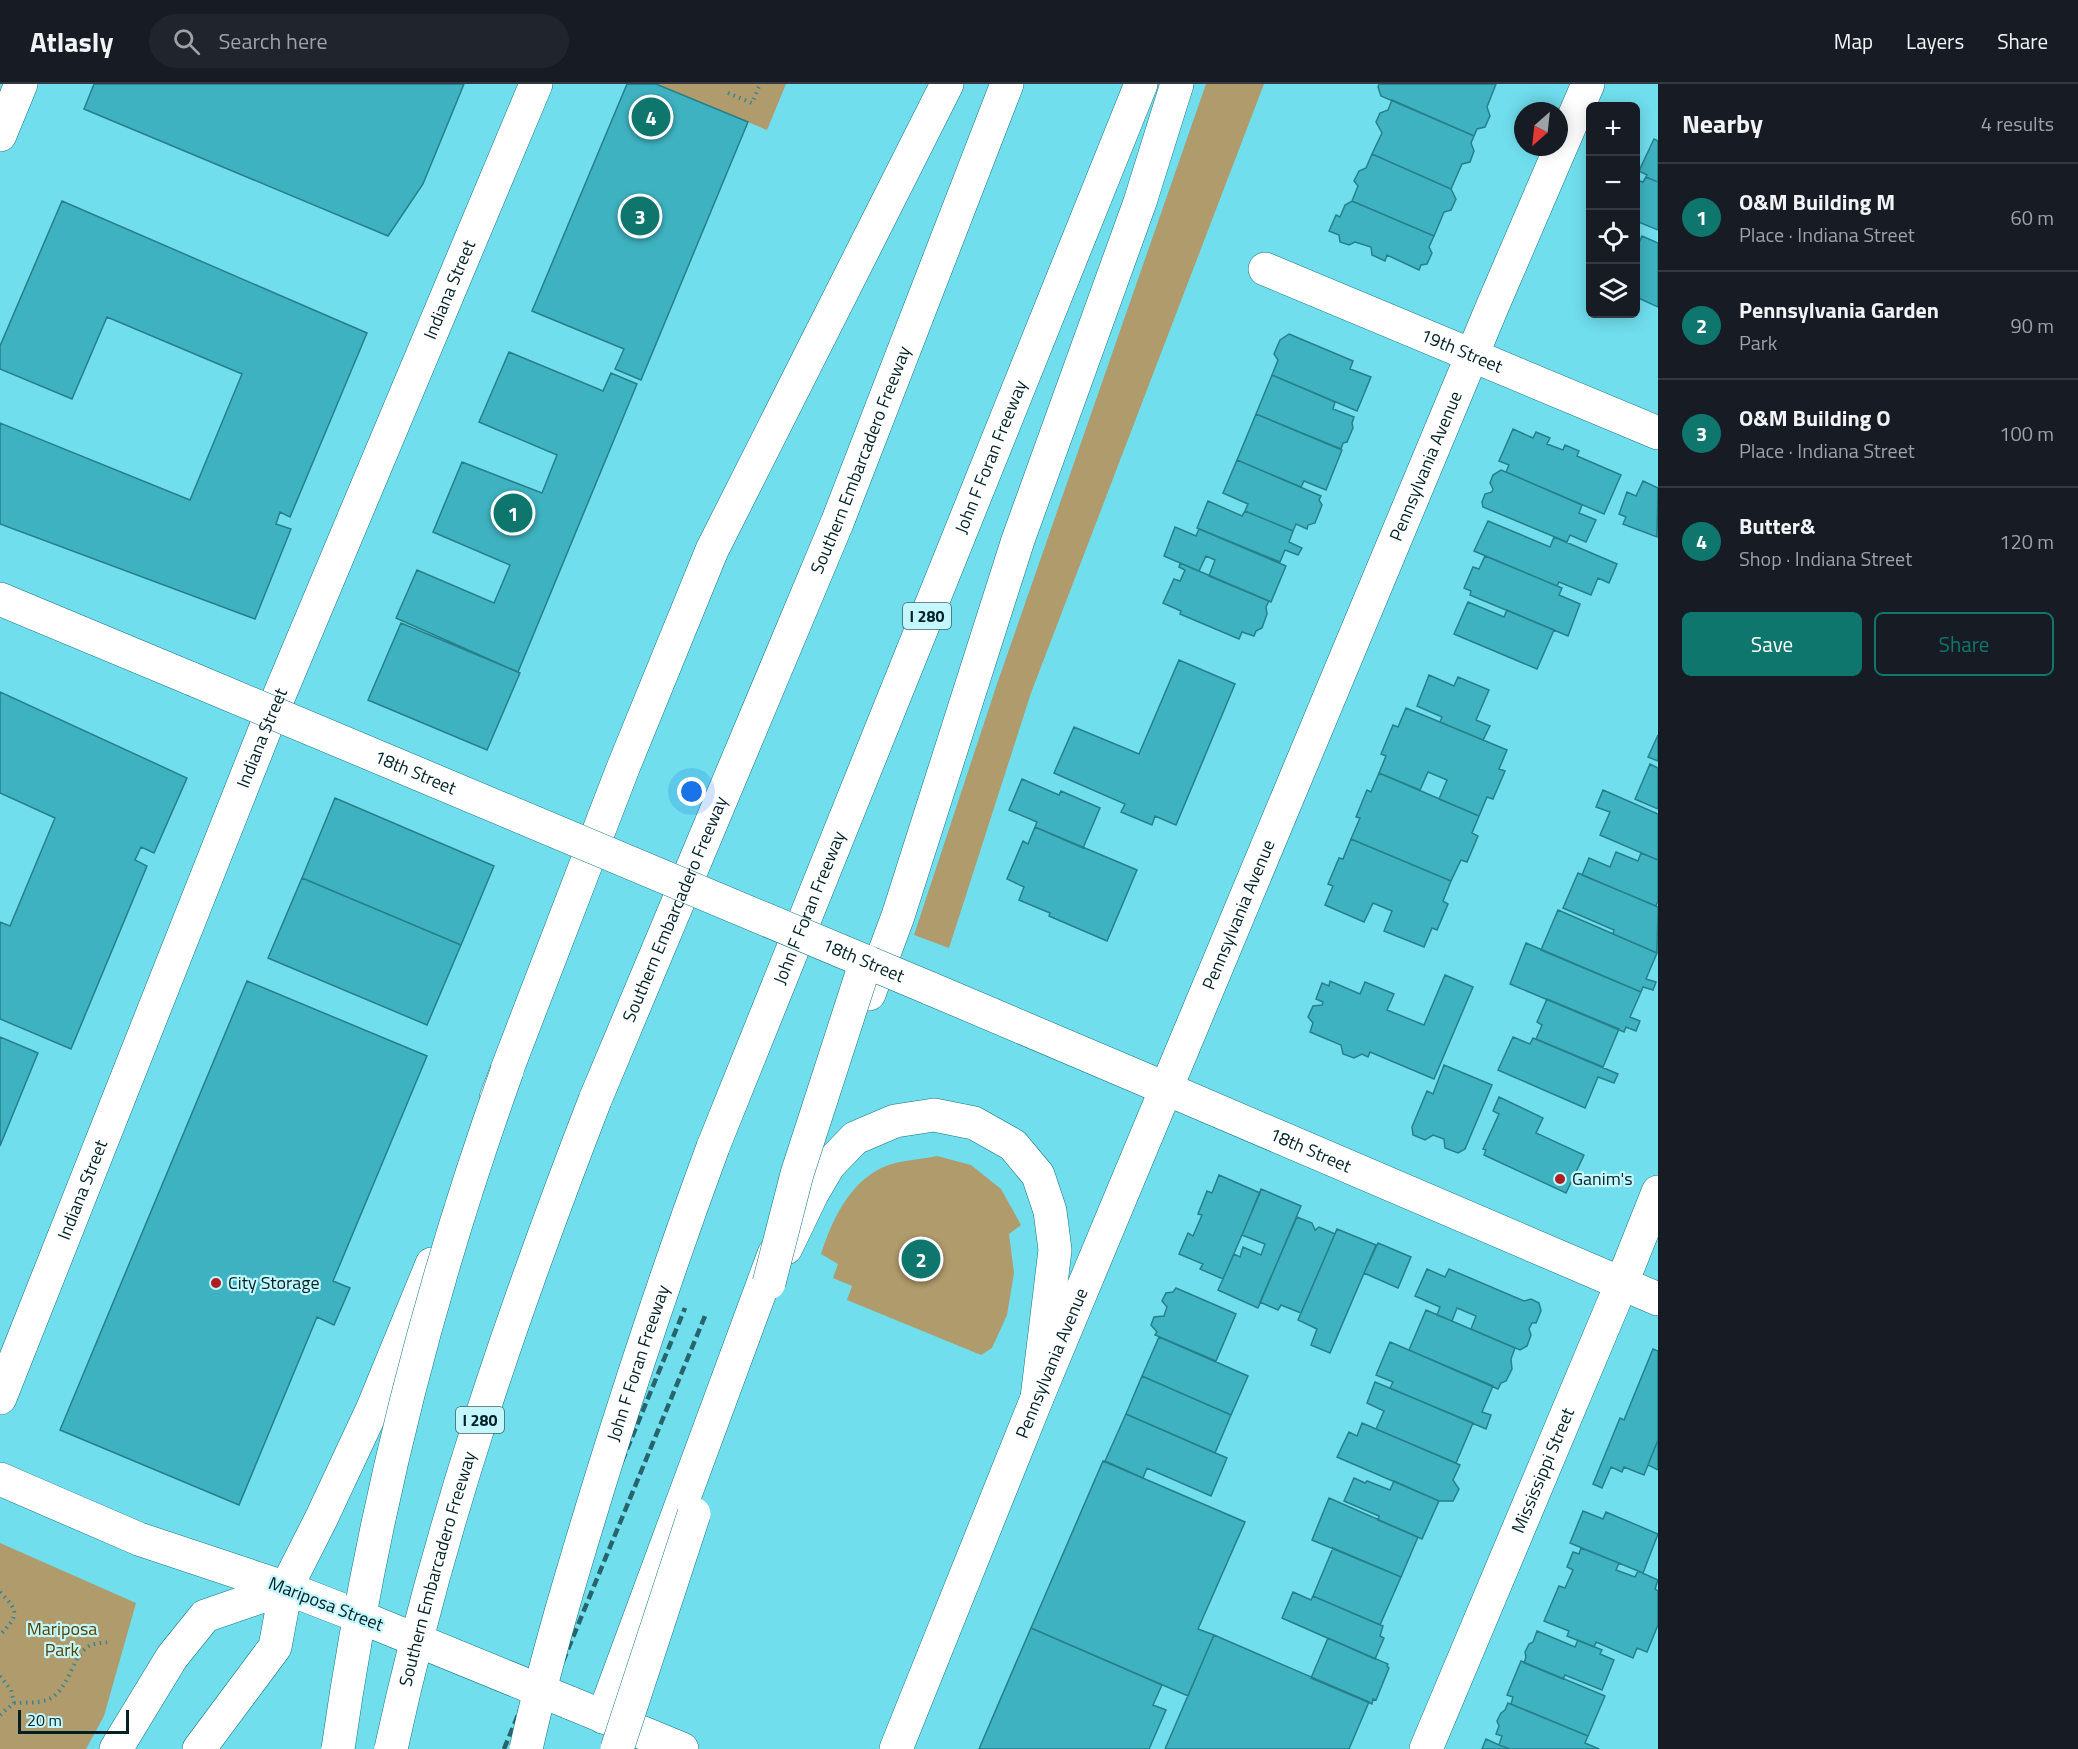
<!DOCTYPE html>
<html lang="en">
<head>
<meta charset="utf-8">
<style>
  :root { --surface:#171b24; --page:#20242c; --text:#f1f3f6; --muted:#9ea1a6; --line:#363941; --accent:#0f766e }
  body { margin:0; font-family:"Titillium Web",sans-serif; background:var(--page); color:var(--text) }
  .controls { position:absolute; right:18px; top:18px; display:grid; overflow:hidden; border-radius:9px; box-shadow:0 3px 15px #0003 }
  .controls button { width:54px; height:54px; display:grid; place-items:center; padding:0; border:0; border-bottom:2px solid var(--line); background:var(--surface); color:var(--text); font:30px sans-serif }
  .compass { position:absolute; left:1514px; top:18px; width:54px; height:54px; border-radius:50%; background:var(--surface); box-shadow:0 3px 15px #0003; rotate:207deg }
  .scale { position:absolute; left:18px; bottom:15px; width:111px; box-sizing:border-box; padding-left:6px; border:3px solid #002226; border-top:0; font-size:16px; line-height:21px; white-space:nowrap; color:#002226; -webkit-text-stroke:4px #c4f6fd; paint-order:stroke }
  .you { position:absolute; left:692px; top:708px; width:21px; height:21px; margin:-15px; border:4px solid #fff; border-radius:50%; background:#1a73e8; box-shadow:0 0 0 9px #1a73e833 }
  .badge { display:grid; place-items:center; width:39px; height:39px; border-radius:50%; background:var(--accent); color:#fff; font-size:20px; font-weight:700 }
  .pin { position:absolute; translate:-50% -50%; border:3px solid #fff; box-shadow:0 2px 6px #0006 }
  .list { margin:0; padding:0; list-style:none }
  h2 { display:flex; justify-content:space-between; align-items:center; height:78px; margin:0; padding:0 24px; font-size:26px }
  h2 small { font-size:20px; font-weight:400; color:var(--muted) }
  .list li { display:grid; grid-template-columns:39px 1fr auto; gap:18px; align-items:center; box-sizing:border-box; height:108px; padding:0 24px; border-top:2px solid var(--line) }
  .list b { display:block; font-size:22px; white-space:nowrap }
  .list p { margin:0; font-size:20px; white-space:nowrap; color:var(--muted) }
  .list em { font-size:20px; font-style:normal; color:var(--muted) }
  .actions { display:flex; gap:12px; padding:18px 24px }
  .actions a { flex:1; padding:14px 0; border:2px solid var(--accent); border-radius:9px; text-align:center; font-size:21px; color:var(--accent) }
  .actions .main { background:var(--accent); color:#fff }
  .icon { flex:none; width:33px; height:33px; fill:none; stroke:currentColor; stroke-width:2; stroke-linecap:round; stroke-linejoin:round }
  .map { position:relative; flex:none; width:1658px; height:1665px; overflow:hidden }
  header { display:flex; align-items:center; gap:36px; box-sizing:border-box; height:84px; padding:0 30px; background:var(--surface); border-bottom:2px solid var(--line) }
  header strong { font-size:28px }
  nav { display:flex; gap:33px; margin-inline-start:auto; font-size:21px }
  .search { width:420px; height:54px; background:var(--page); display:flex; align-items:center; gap:15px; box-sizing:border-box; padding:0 21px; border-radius:33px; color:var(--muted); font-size:22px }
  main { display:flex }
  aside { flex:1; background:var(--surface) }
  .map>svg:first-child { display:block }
  .green { fill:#b09b6c }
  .building { fill:#3eb2c0; stroke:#277f8a; stroke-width:1.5 }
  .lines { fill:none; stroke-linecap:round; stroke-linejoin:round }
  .minor-casing { stroke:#15747f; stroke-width:34 }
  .major-casing { stroke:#15747f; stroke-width:34 }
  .highway-casing { stroke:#15747f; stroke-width:34 }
  .path { stroke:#3b858f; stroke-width:4; stroke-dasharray:1.5 4.5; stroke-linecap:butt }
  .minor { stroke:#fff; stroke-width:33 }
  .major { stroke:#fff; stroke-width:33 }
  .highway { stroke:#fff; stroke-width:33 }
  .rail { stroke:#28646c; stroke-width:4.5; stroke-dasharray:9 4.5; stroke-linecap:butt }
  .major-bridge-casing { stroke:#15747f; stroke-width:34; stroke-linecap:butt }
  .highway-bridge-casing { stroke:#15747f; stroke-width:34; stroke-linecap:butt }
  .major-bridge { stroke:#fff; stroke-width:33 }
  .highway-bridge { stroke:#fff; stroke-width:33 }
  .poi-dot { fill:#af1e20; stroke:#c4f6fd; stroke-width:2 }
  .labels { text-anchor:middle; stroke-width:4.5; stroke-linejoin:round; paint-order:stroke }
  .shield { fill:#c4f6fd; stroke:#3b6266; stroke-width:1.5 }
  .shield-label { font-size:16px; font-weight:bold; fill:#002226 }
  .street-label { font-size:18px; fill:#002226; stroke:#c4f6fd }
  .poi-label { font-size:18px; fill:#002226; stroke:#c4f6fd; text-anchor:start }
  .park-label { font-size:18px; fill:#594200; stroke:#c4f6fd }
</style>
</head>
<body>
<header>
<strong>Atlasly</strong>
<div class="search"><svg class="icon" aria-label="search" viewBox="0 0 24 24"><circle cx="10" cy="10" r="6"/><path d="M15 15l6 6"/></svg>Search here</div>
<nav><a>Map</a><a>Layers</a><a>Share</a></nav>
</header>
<main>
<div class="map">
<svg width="1658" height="1665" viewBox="0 0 1658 1665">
  <rect width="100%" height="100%" fill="#70deed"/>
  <!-- green -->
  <path class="green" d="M656 0H786L767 46Z
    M1206 0H1264L1031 609 949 864 914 851 997 600Z
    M937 1072 971 1081 1001 1105 1021 1141 1009 1150 1014 1189 1007 1231 992 1264 981 1271 847 1216 852 1202 833 1194 838 1180 821 1170C833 1133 853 1090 895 1079 908 1076 923 1075 937 1072Z
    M0 1459 136 1519 104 1632 86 1665H0Z"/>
  <!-- building -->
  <path class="building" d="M94 0H464L423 100 388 152 84 25Z
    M627 0H656L748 38 641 296 615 285 624 265 532 227Z
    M1379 0H1496L1487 23 1490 32 1485 43 1477 45 1474 52 1381 12 1378 3Z
    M1392 16 1474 52 1471 59 1474 67 1470 78 1462 80 1451 105 1372 70 1382 49 1376 38 1380 29 1388 26Z
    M1654 55 1658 57V98L1646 93 1647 91 1639 87Z
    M1372 70 1451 105 1456 115 1451 126 1444 128 1434 152 1352 117 1358 102 1354 97 1359 87 1366 84Z
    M1646 93 1658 98V146L1636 137V96L1643 98Z
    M62 117 367 249 290 433 280 428 276 440 291 445 255 535 0 440V339L190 416 242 290 107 233 72 315 0 285V262Z
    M1352 117 1434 152 1429 163 1432 169 1427 180 1421 181 1419 186 1387 171 1385 177 1372 171 1371 163 1355 158 1349 161 1340 158 1339 151 1329 147 1336 131 1340 133 1345 121Z
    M1642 152 1658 159V223L1636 213V166Z
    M1289 250 1353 277 1350 285 1371 293 1357 327 1272 291 1278 276 1274 270 1280 256Z
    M509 268 603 307 611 289 637 300 518 588 396 534 417 486 494 519 510 481 433 448 462 378 542 409 557 371 479 338Z
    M1272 291 1335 318 1333 325 1354 333 1352 339 1353 344 1347 358 1343 359 1341 365 1256 330Z
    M1256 330 1342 366 1326 406 1304 397 1301 403 1237 376Z
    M1513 345 1533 354 1536 348 1550 354 1547 360 1563 366 1565 361 1579 367 1577 372 1621 391 1604 430 1506 388 1509 381 1499 377Z
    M1237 376 1321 412 1319 416 1322 421 1315 439 1308 441 1307 445 1296 440 1293 447 1245 427 1248 420 1223 409Z
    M1501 386 1582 421 1579 429 1596 436 1586 458 1570 451 1567 458 1483 423 1482 418 1485 410 1492 408 1493 405 1490 399 1493 391Z
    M1643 397 1658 404 1657 453 1623 440 1626 433 1619 430 1627 408 1636 412Z
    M1208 417 1242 432 1245 427 1293 447 1289 458 1302 464 1298 471 1285 466 1280 478 1197 444Z
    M1488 437 1550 463 1554 453 1617 480 1609 499 1598 494 1591 511 1559 498 1557 502 1474 467Z
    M1175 443 1196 452 1199 445 1286 482 1271 518 1209 492 1215 476 1206 472 1199 487 1164 472Z
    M1485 472 1562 504 1559 511 1580 520 1568 552 1470 511 1471 507 1464 504 1473 483 1479 485Z
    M1180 479 1269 517 1266 523 1267 530 1262 544 1256 547 1254 552 1242 548 1239 555 1180 530 1181 527 1163 519 1174 495 1180 497 1185 486 1179 483Z
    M1468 518 1504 533 1507 526 1554 546 1537 585 1454 550Z
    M401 539 520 589 487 666 368 616Z
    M1179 576 1235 600 1176 741 1155 732 1152 741 1121 728 1125 720 1054 689 1074 643 1139 670Z
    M1429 591 1454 602 1458 593 1489 606 1476 636 1490 642 1483 656 1440 638 1442 633 1417 622Z
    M0 608 187 694 154 769 141 763 135 776 147 782 71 965 0 935V838L10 842 55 734 0 709Z
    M1406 624 1507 666 1499 685 1505 687 1493 715 1487 713 1479 732 1439 715 1447 696 1428 688 1420 706 1379 689 1386 672 1381 670 1393 641 1398 643Z
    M1658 651V677L1648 673Z
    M1650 680 1658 684V725L1635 715Z
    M1379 689 1479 732 1472 749 1478 752 1467 778 1461 776 1451 797 1351 755 1360 734 1356 733 1367 706 1371 708Z
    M1022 695 1059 711 1061 707 1100 724 1083 764 1035 743 1037 738 1009 726Z
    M1603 706 1658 730V776L1600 751 1610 728 1596 723Z
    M335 714 494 782 461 861 302 794Z
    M1035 743 1137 786 1107 857 1049 832 1050 829 1019 816 1024 803 1007 795 1023 757 1028 760Z
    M1351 755 1451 797 1443 817 1448 820 1437 846 1432 844 1424 863 1384 847 1392 827 1373 819 1364 838 1325 821 1333 802 1328 800 1339 774 1343 775Z
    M1616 768 1638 777 1641 769 1658 776V817L1656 822 1582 791 1589 774 1610 783Z
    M1578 789 1658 823 1657 869 1613 850 1614 846 1563 824Z
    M302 794 461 861 427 941 268 874Z
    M1558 826 1657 869 1646 895 1656 898 1653 906 1643 903 1641 908 1541 866Z
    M1526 859 1641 908 1630 933 1640 937 1636 947 1626 943 1624 948 1510 900Z
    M1445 891 1473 903 1434 995 1370 968 1368 973 1362 970 1354 974 1343 970 1341 961 1310 948 1313 939 1308 933 1313 922 1322 921 1323 918 1316 915 1322 899 1329 902 1330 897 1360 910 1365 898 1394 910 1387 926 1424 941Z
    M247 897 427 972 333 1197 350 1204 334 1241 317 1233 239 1421 60 1346Z
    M1547 915 1619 945 1603 983 1536 955 1542 941 1537 938Z
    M0 953 38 969 0 1062Z
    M1513 953 1530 960 1533 954 1618 990 1614 999 1598 993 1585 1024 1498 986Z
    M1444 981 1492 1001 1465 1065 1458 1069 1445 1064 1444 1055 1433 1051 1425 1056 1413 1051 1412 1043 1427 1007 1433 1010Z
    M1499 1013 1543 1034 1536 1049 1584 1071 1566 1109 1484 1071 1486 1066 1483 1065 1499 1030 1493 1027Z
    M1219 1091 1260 1109 1223 1195 1200 1185 1203 1180 1179 1170 1188 1149 1193 1152 1202 1131 1198 1130 1207 1107 1212 1109Z
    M1261 1105 1301 1122 1258 1224 1218 1206 1234 1170 1240 1173 1243 1163 1261 1171 1265 1160 1242 1151Z
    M1297 1133 1312 1139 1315 1146 1319 1143 1335 1150 1301 1229 1281 1221 1278 1226 1260 1218Z
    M1337 1145 1376 1161 1330 1269 1311 1261 1317 1245 1298 1236Z
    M1378 1159 1411 1173 1398 1204 1364 1189Z
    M1427 1185 1445 1193 1449 1185 1524 1217 1531 1215 1539 1219 1541 1227 1536 1239H1532L1529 1245 1531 1251 1527 1262 1520 1266 1471 1245 1476 1232 1457 1224 1452 1237 1437 1231 1440 1223 1415 1212Z
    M1176 1204 1236 1230 1216 1277 1155 1251 1157 1248 1151 1241 1154 1233 1164 1232 1167 1223 1162 1217 1166 1209 1173 1208Z
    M1426 1226 1515 1264 1511 1275 1512 1285 1506 1297 1501 1299 1498 1305 1409 1266Z
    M1159 1253 1248 1292 1231 1331 1142 1292Z
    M1390 1258 1493 1302 1482 1328 1491 1331 1486 1345 1390 1304 1393 1298 1376 1291Z
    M1653 1265 1658 1267V1356L1644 1391 1624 1383 1622 1388 1611 1383 1602 1404 1593 1400 1620 1334 1624 1336Z
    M1142 1292 1231 1331 1215 1369 1126 1330Z
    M1375 1298 1473 1339 1456 1379 1376 1345 1384 1327 1367 1319Z
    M1126 1330 1227 1374 1211 1412 1147 1384 1143 1394 1105 1377Z
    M1362 1339 1460 1381 1453 1396 1459 1405 1453 1417H1439L1337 1373 1349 1348 1357 1352Z
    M1658 1356V1386L1648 1381Z
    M1103 1377 1245 1438 1198 1545 1214 1551 1188 1612 1031 1544Z
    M1354 1394 1365 1399 1367 1397 1390 1406 1394 1397 1439 1417 1422 1455 1378 1436 1379 1432 1344 1417Z
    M1329 1414 1418 1453 1401 1493 1312 1456Z
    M1583 1427 1603 1435 1606 1428 1658 1450 1643 1489 1570 1459Z
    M1333 1464 1401 1493 1380 1541 1313 1512Z
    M1581 1464 1619 1479 1616 1486 1635 1493 1638 1487 1658 1496 1655 1505 1658 1507V1541L1647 1568 1637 1564 1633 1574 1596 1558 1594 1563 1567 1552 1569 1547 1544 1537 1559 1502 1565 1504 1573 1486 1567 1483 1573 1468 1579 1470Z
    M1293 1508 1311 1516 1313 1512 1383 1542 1380 1552 1384 1554 1375 1575 1282 1534Z
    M1031 1544 1162 1601 1153 1621 1166 1626 1149 1665H979Z
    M1537 1547 1575 1563 1578 1556 1602 1566 1600 1570 1614 1576 1602 1606 1565 1591 1563 1595 1524 1579 1526 1573 1525 1568 1529 1560 1533 1558Z
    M1214 1551 1369 1618 1349 1665H1165Z
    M1328 1554 1388 1580 1387 1582 1389 1584 1376 1616 1373 1615 1372 1620 1311 1594Z
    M1521 1577 1605 1612 1588 1652 1511 1620 1513 1613 1507 1611Z
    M1508 1619 1588 1652 1585 1659 1599 1665H1510L1499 1661 1502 1652 1496 1650 1499 1642 1497 1637 1501 1629 1505 1626Z
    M1486 1655 1499 1661 1510 1665H1482Z"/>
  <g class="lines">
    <!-- minor casing -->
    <g class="minor-casing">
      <g id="minor">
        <path d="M0 51 21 0"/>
        <path id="s1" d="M1265 185 1658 349"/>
        <path id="s2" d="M1167 1005 1658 1215"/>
        <path id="s3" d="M0 1314 266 643 536 0"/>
        <path d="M116 1665 172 1573 205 1532 286 1504 275 1563 199 1665"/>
        <path id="s4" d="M1426 1665 1621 1201 1658 1108"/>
      </g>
    </g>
    <!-- major casing -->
    <g class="major-casing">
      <g id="major">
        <path d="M0 515 192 595"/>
        <path d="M929 904 1167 1005"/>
        <path d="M0 1395 139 1455 286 1504 348 1528"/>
        <path d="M568 1618 682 1665"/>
        <path id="s5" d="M896 1665 1037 1314 1493 221 1588 0"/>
      </g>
    </g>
    <!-- highway casing -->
    <g class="highway-casing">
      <g id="highway">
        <path d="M869 910 898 832 1018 456 1140 118 1177 0"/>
        <path d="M496 1014 623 684 712 466 947 0"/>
        <path id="s6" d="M595 1016 837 439 1007 0"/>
        <path id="s7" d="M713 1063 1141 0"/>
        <path d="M786 1164 812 1110 829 1081 855 1054 895 1037 934 1031 974 1039 1013 1061 1038 1091 1050 1127 1055 1166 1037 1314"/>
        <path d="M286 1504 321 1435 372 1326 432 1180"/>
        <path d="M603 1633 774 1170"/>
      </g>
    </g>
    <!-- path -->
    <path class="path" d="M728 9 752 19 760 0
      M0 1508C20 1528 18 1532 0 1551
      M0 1592 11 1606 14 1619 0 1631
      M14 1619C25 1618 41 1620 51 1614 70 1603 72 1572 89 1562 94 1559 103 1559 108 1558"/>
    <!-- minor -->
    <use href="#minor" class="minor"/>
    <!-- major -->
    <use href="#major" class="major"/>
    <!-- highway -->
    <use href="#highway" class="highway"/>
    <!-- rail -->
    <path class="rail" d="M504 1665 685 1224
      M527 1665 705 1232"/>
    <!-- major-bridge casing -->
    <g class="major-bridge-casing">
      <g id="major-bridge">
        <path id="s8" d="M192 595 929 904"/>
        <path d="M348 1528 568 1618"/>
      </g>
    </g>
    <!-- highway-bridge casing -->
    <g class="highway-bridge-casing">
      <g id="highway-bridge">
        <path d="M769 1199 797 1090 866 877"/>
        <path d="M338 1665C371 1433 428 1207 507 987"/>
        <path id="s9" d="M391 1665C439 1442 513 1228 595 1016"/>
        <path id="s10" d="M526 1665C546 1575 573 1486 600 1398 635 1285 672 1174 713 1063"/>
        <path d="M617 1665 694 1430"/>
      </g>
    </g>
    <!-- major-bridge -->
    <use href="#major-bridge" class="major-bridge"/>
    <!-- highway-bridge -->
    <use href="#highway-bridge" class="highway-bridge"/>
  </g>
  <!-- markers -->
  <g class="poi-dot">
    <circle cx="1560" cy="1095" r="6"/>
    <circle cx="216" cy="1199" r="6"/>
  </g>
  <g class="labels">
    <!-- shield labels -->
    <g class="shield">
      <rect x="903" y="519" width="48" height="26" rx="4.5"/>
      <rect x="456" y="1323" width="48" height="26" rx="4.5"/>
    </g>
    <g class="shield-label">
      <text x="927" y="538">I 280</text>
      <text x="480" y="1342">I 280</text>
    </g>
    <!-- street labels -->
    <g class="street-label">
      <text dy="6" stroke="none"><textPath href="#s3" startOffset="1196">Indiana Street</textPath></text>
      <text dy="6" stroke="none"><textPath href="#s1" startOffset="213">19th Street</textPath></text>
      <text dy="6" stroke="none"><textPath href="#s7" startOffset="744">John F Foran Freeway</textPath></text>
      <text dy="6" stroke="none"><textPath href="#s6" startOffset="693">Southern Embarcadero Freeway</textPath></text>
      <text dy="6" stroke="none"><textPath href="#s5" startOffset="1388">Pennsylvania Avenue</textPath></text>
      <text dy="6" stroke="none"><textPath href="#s3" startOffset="710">Indiana Street</textPath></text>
      <text dy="6" stroke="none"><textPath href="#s8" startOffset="242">18th Street</textPath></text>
      <text dy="6" stroke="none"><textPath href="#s7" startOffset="258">John F Foran Freeway</textPath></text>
      <text dy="6" stroke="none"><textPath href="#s6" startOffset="207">Southern Embarcadero Freeway</textPath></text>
      <text dy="6" stroke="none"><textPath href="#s5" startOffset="902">Pennsylvania Avenue</textPath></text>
      <text dy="6" stroke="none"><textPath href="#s8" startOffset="728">18th Street</textPath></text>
      <text dy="6" stroke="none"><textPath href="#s2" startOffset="156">18th Street</textPath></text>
      <text dy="6" stroke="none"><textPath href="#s3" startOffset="224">Indiana Street</textPath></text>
      <text dy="6" stroke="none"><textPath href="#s10" startOffset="402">John F Foran Freeway</textPath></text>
      <text dy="6" stroke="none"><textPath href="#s5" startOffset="416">Pennsylvania Avenue</textPath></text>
      <text dy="6" stroke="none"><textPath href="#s4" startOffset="302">Mississippi Street</textPath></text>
      <text dy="6" stroke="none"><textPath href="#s9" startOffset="186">Southern Embarcadero Freeway</textPath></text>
      <text transform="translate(326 1520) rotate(21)" y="6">Mariposa Street</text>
    </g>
    <!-- poi labels -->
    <g class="poi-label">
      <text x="1572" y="1101">Ganim's</text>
      <text x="228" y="1205">City Storage</text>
    </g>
    <!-- park labels -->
    <g class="park-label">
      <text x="62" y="1551">Mariposa<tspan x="62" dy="21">Park</tspan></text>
    </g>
  </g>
</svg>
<div class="controls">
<button>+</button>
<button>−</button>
<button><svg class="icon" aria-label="locate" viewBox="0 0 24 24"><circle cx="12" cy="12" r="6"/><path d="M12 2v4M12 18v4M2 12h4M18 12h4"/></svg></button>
<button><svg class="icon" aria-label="layers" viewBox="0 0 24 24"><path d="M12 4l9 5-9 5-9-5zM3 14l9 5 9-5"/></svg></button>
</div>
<svg class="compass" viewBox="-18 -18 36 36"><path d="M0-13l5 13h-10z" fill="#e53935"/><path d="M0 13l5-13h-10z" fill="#9ea1a6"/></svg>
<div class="scale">20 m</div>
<div class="you"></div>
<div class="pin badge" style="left:513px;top:429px">1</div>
<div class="pin badge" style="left:921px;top:1175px">2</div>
<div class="pin badge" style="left:640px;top:132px">3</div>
<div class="pin badge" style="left:651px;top:33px">4</div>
</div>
<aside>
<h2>Nearby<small>4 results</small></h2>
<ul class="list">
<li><span class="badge">1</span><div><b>O&amp;M Building M</b><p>Place · Indiana Street</p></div><em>60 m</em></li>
<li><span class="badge">2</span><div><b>Pennsylvania Garden</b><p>Park</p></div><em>90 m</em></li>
<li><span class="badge">3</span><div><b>O&amp;M Building O</b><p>Place · Indiana Street</p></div><em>100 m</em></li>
<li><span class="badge">4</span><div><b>Butter&amp;</b><p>Shop · Indiana Street</p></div><em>120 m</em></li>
</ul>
<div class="actions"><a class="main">Save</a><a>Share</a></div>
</aside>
</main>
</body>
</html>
